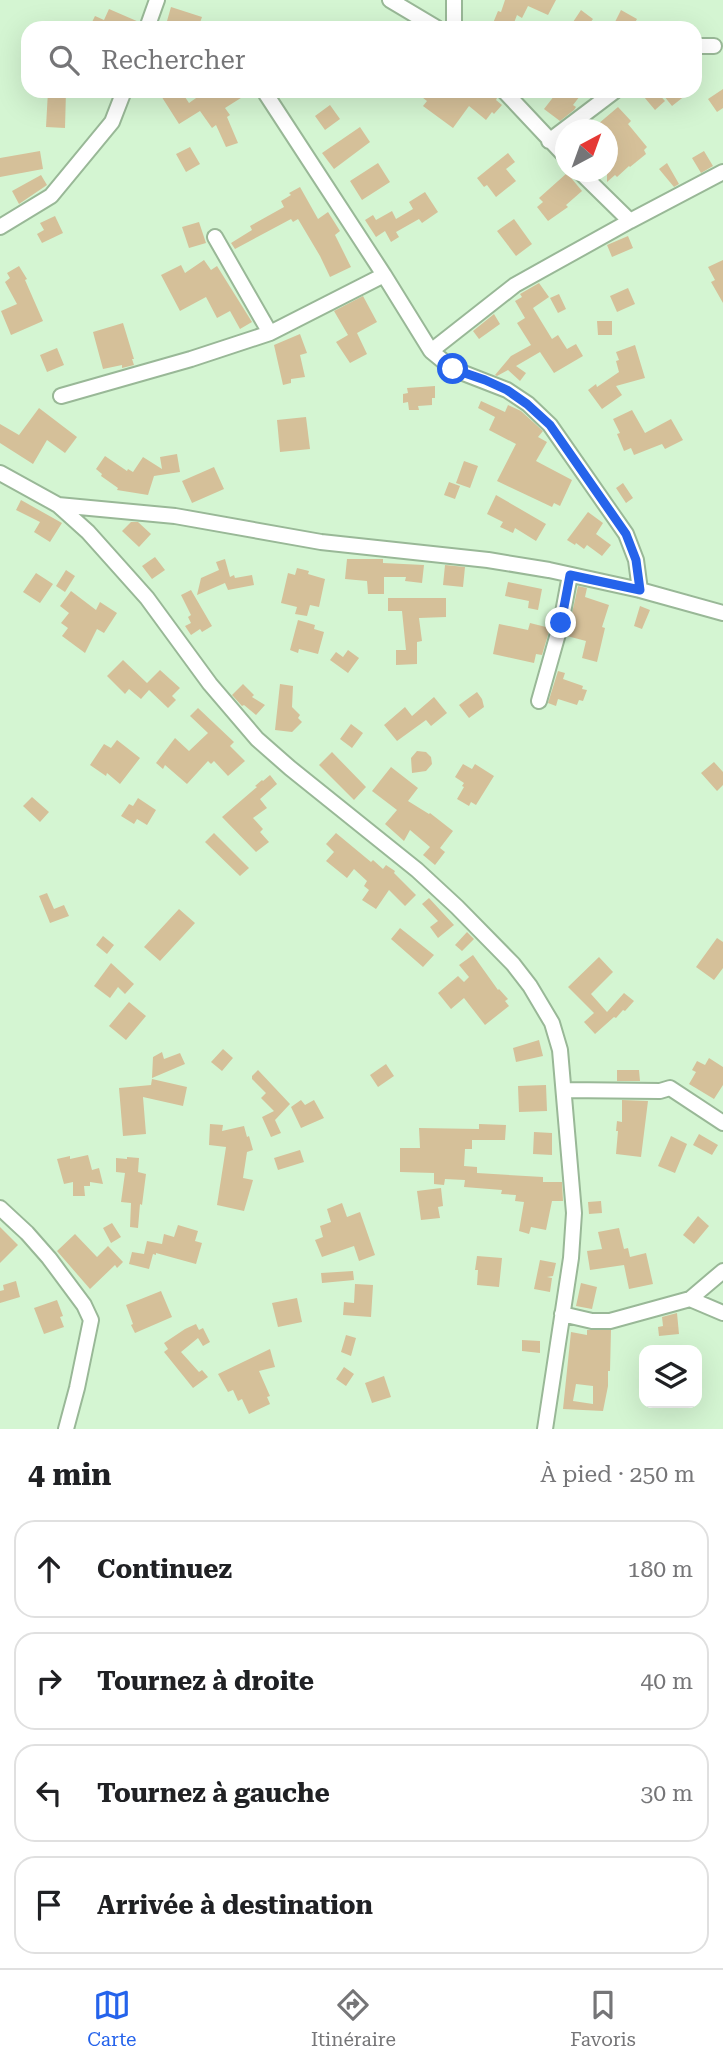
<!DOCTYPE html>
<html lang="fr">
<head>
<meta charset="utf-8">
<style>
  :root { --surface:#fff; --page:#f6f6f6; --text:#202124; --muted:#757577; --line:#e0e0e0; --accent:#2563eb }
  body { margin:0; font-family:"Roboto Serif",serif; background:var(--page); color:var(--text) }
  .controls { position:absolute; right:21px; bottom:21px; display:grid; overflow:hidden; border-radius:14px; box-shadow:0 7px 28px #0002 }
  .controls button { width:63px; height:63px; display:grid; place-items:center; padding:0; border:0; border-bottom:2px solid var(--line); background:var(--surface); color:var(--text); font:35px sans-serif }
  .compass { position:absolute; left:555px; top:119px; width:63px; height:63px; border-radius:50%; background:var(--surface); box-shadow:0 7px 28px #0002; rotate:41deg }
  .stop { position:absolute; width:21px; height:21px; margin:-16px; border:5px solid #2563eb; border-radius:50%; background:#fff }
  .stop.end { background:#2563eb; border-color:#fff; box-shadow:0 2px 7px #0008 }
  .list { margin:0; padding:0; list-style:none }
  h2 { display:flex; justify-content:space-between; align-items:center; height:91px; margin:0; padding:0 28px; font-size:30px }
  h2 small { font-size:23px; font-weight:400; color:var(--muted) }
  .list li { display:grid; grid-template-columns:46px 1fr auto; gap:21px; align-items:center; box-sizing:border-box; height:98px; margin:0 14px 14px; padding:0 14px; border:2px solid var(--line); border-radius:21px }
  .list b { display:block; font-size:26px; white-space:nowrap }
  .list em { font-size:23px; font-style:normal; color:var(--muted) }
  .icon { flex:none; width:38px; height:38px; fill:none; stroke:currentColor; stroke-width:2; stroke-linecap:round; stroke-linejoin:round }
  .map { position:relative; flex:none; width:723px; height:1429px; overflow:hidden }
  .search { position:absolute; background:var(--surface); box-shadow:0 7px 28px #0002; left:21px; right:21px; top:21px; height:77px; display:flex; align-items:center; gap:18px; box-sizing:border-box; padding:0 24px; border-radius:21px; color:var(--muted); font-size:26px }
  .sheet { height:539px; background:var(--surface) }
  nav { display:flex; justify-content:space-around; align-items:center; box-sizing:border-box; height:98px; border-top:2px solid var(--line); background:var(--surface); font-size:19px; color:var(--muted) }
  nav a { display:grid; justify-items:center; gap:4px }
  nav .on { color:var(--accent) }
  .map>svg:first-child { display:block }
  .building { fill:#d5c099; fill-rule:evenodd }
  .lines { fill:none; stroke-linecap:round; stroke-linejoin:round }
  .minor-casing { stroke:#99b897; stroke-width:18 }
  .minor { stroke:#fff; stroke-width:14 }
  .route { stroke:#2563eb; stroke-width:9 }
</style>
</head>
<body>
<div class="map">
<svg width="723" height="1429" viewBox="0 0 723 1429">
  <rect width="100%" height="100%" fill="#d4f5d2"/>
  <!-- building -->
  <path class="building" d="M505 0H556L548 15 528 6 522 18 517 15 512 28H491L498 11 501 12Z
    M171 7 202 17 198 28H165Z
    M109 9 139 22 138 28H89L95 16 104 20Z
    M581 10 593 19 586 28H569Z
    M621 10 637 19 632 28H612Z
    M723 89V108L717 112 708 99Z
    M48 91H66L65 128 46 127Z
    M158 91H181L189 103 206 91H221L225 96 232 91H252L225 108 230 115 227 117 238 143 226 147 216 125 212 128 200 111 179 124Z
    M414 91H490L496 96 497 98 496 100 502 105 494 114 492 112 486 120 469 106 453 128 423 106 427 101Z
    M558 91H576L580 96 573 105 576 107 574 110 560 121 544 109Z
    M639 91H656L665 101 655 110Z
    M660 91H691L672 106Z
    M330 105 340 119 325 130 315 116Z
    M618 107 631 121 628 124 647 147 644 150 646 154 630 167 629 166 617 177 615 175 607 182V130H591Z
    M360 127 370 142 334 169 322 153Z
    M190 147 200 164 186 172 176 154Z
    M40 151 43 169 0 177V158Z
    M704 151 713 166 701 173 692 158Z
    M508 153 515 162 506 169 516 181 496 197 487 185 484 187 477 178Z
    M378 163 390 182 362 200 350 181Z
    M667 163 679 184 674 187 659 169Z
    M567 173 582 191 566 205 568 207 548 221 537 207 543 202 539 198Z
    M41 175 47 185 19 204 12 191Z
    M300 187 318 219 328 212 340 231 335 235 351 267 330 277 320 256 298 219 293 222 291 219 235 249 231 243 252 230 250 226 284 207 281 201 291 195 289 193Z
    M425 192 438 212 422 223 419 219 396 232 399 237 391 242 385 231 376 237 365 220 373 215 376 220 392 211 396 219 413 209 409 202Z
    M55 216 63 233 42 243 37 234 44 230 40 223Z
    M514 219 532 244 516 256 497 231Z
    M199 222 206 243 189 248 182 227Z
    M628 236 633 248 612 257 607 245Z
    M204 260 211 270 217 266 252 322 240 329 230 311 217 318 206 297 180 311 161 275 181 265 185 273Z
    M723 260V303L711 282 715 280 708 267Z
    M19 266 27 279 25 280 43 321 11 335 1 311 17 304 5 282 10 278 7 273Z
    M539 283 549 297 533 308 552 339 558 335 567 349 576 344 583 356 554 373 540 352 516 366 526 373 520 381 508 370 497 376 495 375 511 356 531 345 517 323 525 318 515 301 522 297 520 294Z
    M628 288 635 304 617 312 610 296Z
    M559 294 566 309 558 313 550 298Z
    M363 296 377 322 357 333 367 354 350 363 336 342 348 335 334 311Z
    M494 314 500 324 479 339 473 331Z
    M597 321H612V335H598Z
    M123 323 134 359H132L134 365 122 368V365L103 369 93 332Z
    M300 334 307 353 300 355 305 377 291 379V383L283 385 274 345Z
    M635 345 645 378 616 386 622 395 602 409 588 390 596 384 597 387 619 372 616 361 619 360 616 352Z
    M57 348 64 365 47 372 40 355Z
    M435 386V398H432V405L418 406 419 410H409L408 402 403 403V394L408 393 407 388Z
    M481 401 505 412 508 405 521 411 543 431 538 437 547 442 536 461 572 480 560 506 554 503 552 507 497 481 516 444 489 430 495 417 478 408Z
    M39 408 77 437 65 453 47 440 33 464 0 443V424L19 435Z
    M632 410 645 433 671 419 683 440 665 449 662 444 634 455 631 448 624 451 617 434 620 433 613 419Z
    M306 417 310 449 280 452 277 420Z
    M177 454 180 472 154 476 148 495 117 490 118 488 101 476 102 474 96 469 105 456 127 471 128 469 133 472 143 457 162 469 160 457Z
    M464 461 478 466 470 488 456 483Z
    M214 467 224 489 192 503 182 481Z
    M449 482 460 486 455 499 444 495Z
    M623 483 633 498 626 503 616 488Z
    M496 495 546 524 536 541 515 528 513 533 500 527 503 522 487 514Z
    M21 500 62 523 50 542 34 532 40 522 16 510Z
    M588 512 603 523 596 534 611 545 602 556 587 545 584 549 576 543 575 545 567 540Z
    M131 522H138L151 534 139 547 122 531Z
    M155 557 165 570 152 579 142 566Z
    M225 559 230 577 234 575 235 578 252 575 254 585 228 590 225 583 197 595 201 578 219 570 216 562Z
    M347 559H383V563L424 565 422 583 405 581 406 577H384V594H368L367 581 345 579Z
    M445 565 465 567 463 587 443 585Z
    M297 568 309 571 308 574 325 579 319 607 310 605 307 616 295 614 297 607 281 603 288 573 295 575Z
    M66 570 75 576 65 592 56 586Z
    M36 573 53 584 40 603 23 592Z
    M508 582 542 589 538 610 528 608 529 601 505 596Z
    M578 586 587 588 585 597 609 605 602 627 605 628 597 662 582 658 586 641 567 636Z
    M191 590 212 626 202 632 200 629 191 635 185 626 191 623 188 617 191 615 181 595Z
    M71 591 96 610 100 602 117 613 104 633 97 629 85 653 62 636 68 628 61 623 69 613 60 606Z
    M388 598H446V617L419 618 422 641 417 642V664L396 665V650H406L402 611H388Z
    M640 606 650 610 642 629 634 626Z
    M298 620 315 625 314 629 324 632 318 654 299 649 298 653 290 650Z
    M530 623 550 628 542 655 536 654 534 663 493 654 499 624 528 630Z
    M348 650 359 658 348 673 330 660 336 652 343 657Z
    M123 660 147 683 160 670 180 688 172 696 176 700 168 708 149 690 141 699 129 689 125 694 107 676Z
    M558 671 565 673 563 679 583 686 582 689 587 690 583 701 579 700 577 705 558 699 556 706 548 703Z
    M243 684 254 695 252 697 265 705 256 715 244 705 242 706 232 695Z
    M280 684 293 686 292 707 300 715 298 718 302 722 292 732 275 730Z
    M477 692 482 699 484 707 469 718 459 705Z
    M434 697 447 713 431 726 426 720 397 741 384 725 405 707 412 716Z
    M198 708 234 742 230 746 245 761 228 776 214 761 211 764 208 761 187 784 165 765 163 769 156 763 175 738 189 751 208 733 190 716Z
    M351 724 363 733 352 748 340 739Z
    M117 740 140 758 120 784 107 773 106 776 90 765 104 744 111 748Z
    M417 751 426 752 431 757 432 764 426 771 412 773 411 758Z
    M332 752 366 787 354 800 319 765Z
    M714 762 723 772V785L717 791 701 773Z
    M463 764 472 769 475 764 494 776 476 805 471 802 469 806 457 799 464 787 462 786 464 783 455 777Z
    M391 767 418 788 408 801 429 814 430 813 453 831 440 848 445 852 435 865 423 855 430 847 410 830 404 841 385 824 397 810 372 791Z
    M270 775 277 784 260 799 267 808 253 818 263 829 260 832 269 842 256 852 222 817 257 787 255 786 262 780 263 781Z
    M32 797 49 812 40 822 23 806Z
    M138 798 156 810 147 825 137 819 134 824 121 816 129 804 133 806Z
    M214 833 249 868 240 876 205 842Z
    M336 833 371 862 373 860 383 869 386 865 395 871 394 873 416 895 405 906 389 890 376 909 362 900 369 890 364 886 367 881 354 869 347 878 326 861 334 852 326 844Z
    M47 893 54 909 64 905 69 916 50 923 39 896Z
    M429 898 454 925 438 938 430 927 438 921 422 904Z
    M179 909 195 923 160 961 144 947Z
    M400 928 434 955 423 967 391 939Z
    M467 932 474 939 462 951 455 945Z
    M103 936 114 945 107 954 96 945Z
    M717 938 723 942V968L714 980 696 967Z
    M473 955 498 990 499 989 508 999 505 1001 509 1006 485 1025 464 998 451 1009 438 993 458 976 464 982 469 977 459 965Z
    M599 957 613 972 591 994 607 1012 624 993 634 1001 625 1011 623 1010 616 1018 614 1017 595 1034 584 1022 594 1013 568 987Z
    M111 963 134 984 125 994 118 987 110 998 94 986Z
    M129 1002 146 1016 126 1040 109 1026Z
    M539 1040 543 1056 516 1062 513 1048Z
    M223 1049 233 1058 222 1071 211 1062Z
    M162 1052 164 1059 180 1053 185 1064 152 1078 153 1057Z
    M709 1058 723 1067V1085L714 1099 689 1084 696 1072 692 1070 697 1061 705 1065Z
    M386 1064 394 1076 378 1087 370 1075Z
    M258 1070 290 1104 275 1120 281 1133 271 1137 262 1117 274 1111 261 1098 266 1093 252 1079V1076Z
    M617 1070H639L640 1081H617Z
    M152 1079 187 1087 183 1106 143 1097 146 1134 123 1136 119 1088 151 1085Z
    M546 1085 547 1111 519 1112 518 1086Z
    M301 1100 305 1105 314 1100 324 1118 301 1128 291 1107Z
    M622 1100 648 1101 641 1157 616 1154 618 1131H616L617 1121 622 1122Z
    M210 1124 223 1125 222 1131 244 1126 247 1137 249 1136 253 1150 247 1152 243 1178 253 1180 244 1211 217 1205 226 1147 209 1145Z
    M479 1124 506 1125 505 1140H472V1149H465L464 1166 477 1167V1173L543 1177V1182H562L563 1201H552L546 1230 531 1227 529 1234 519 1231 524 1202 515 1201 516 1195 501 1194 502 1190 464 1187 465 1180 445 1179 444 1185 434 1184V1173L400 1172V1148H420L419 1128 479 1129Z
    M534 1132 552 1133V1155L533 1154Z
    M699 1134 718 1145 712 1155 693 1145Z
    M671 1136 687 1144 675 1173 658 1166Z
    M300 1150 304 1162 278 1170 274 1158Z
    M88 1155 92 1170 99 1168 103 1184 90 1182V1186H84L85 1196H73V1182L64 1184 57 1159 70 1156V1159Z
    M127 1157 139 1158 138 1172 146 1174 142 1205 140 1204 138 1228 130 1227 131 1203 121 1202 125 1173 116 1172V1158L127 1159Z
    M441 1188 443 1206 438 1207 440 1218 421 1220 417 1191Z
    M601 1201 602 1213 589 1214 588 1202Z
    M342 1203 347 1217 360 1212 375 1255 359 1261 354 1246 322 1257 315 1240 323 1237 320 1226 331 1222 327 1209Z
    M698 1216 709 1226 694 1244 683 1235Z
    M112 1223 121 1237 111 1243 103 1228Z
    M178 1225 198 1231 195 1241 202 1243 196 1264 156 1253V1255L153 1254 149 1269 129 1264 132 1252 144 1254 147 1241 162 1244 164 1234 174 1237Z
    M0 1227 18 1245 0 1263Z
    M619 1228 624 1249 628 1248 630 1257 646 1253 653 1284 629 1289 624 1265 590 1270 587 1251 602 1249 598 1232Z
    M75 1234 97 1257 108 1246 123 1262 117 1268 115 1265 90 1289 57 1251Z
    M477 1256 502 1258 499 1287 477 1285 478 1270H475Z
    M540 1260 556 1263 553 1276 547 1277 552 1278 550 1292 534 1289Z
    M353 1271 354 1280 322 1283 321 1273Z
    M16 1281 20 1297 0 1303V1291L4 1290 3 1285Z
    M581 1283 597 1287 592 1309 576 1306Z
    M355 1284 373 1285 371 1317 343 1315 344 1302 354 1303Z
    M161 1291 172 1317 135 1333 131 1325 133 1324 126 1305Z
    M297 1298 302 1322 278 1327 272 1303Z
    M57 1300 63 1316 60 1317 64 1327 44 1334 34 1308Z
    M677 1313 679 1334 659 1336 658 1327 663 1326 662 1317Z
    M196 1324 199 1330 203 1328 210 1342 203 1346 198 1338 181 1352 199 1372 202 1370 208 1377 193 1388 164 1352 168 1349 164 1343 185 1329Z
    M587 1330H611L610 1371H608V1386L603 1411 563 1409 571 1332 587 1335ZM576 1384 593 1386V1404L573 1401Z
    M346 1335 356 1338 351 1356 341 1352Z
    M522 1340 540 1341V1353L522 1351Z
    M270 1349 275 1367 259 1371 270 1396 267 1397 270 1404 249 1414 242 1399 238 1401 233 1390 228 1392 218 1374Z
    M344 1367 354 1374 346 1386 336 1379Z
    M384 1376 391 1397 372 1403 365 1383Z"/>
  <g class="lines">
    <!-- minor casing -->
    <g class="minor-casing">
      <path id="minor" d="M390 0 437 28
        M454 0V28
        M147 28 157 0
        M695 46H714
        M504 91 566 157
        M266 94 384 275
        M549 141 615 91
        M580 172 630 221
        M0 227 51 196 112 122 124 91
        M215 237 270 333
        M61 396 191 359 270 333 384 275 431 351
        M0 473 58 505 175 516 321 542 488 560 549 570 640 590 723 613
        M58 505 88 532 147 598 210 684 257 739 290 768 417 870 457 907 513 964 530 986 552 1023 560 1050 574 1213 571 1258 545 1429
        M640 590 636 560 626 534 550 425 528 404 507 390 453 369 431 351 515 285 630 221 723 172
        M539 701 561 623 570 575
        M564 1090 660 1091 670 1088 723 1123
        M0 1208 27 1233 49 1258 84 1305 91 1320 77 1388 66 1429
        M690 1299 723 1313
        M562 1314 592 1321H610L690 1299 723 1271"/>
    </g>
    <!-- minor -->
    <use href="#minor" class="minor"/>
  </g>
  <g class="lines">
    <!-- route -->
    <path class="route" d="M453 369 485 380 507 390 527 404 550 425 626 534 636 560 640 590 570 575 561 623"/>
  </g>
</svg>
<div class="controls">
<button><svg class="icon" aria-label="layers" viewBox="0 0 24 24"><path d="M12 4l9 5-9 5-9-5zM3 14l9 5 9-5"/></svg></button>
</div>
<svg class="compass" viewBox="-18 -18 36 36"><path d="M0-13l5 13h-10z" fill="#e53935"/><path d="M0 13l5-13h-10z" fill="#757577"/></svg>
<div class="stop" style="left:453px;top:369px"></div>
<div class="stop end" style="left:561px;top:623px"></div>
<div class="search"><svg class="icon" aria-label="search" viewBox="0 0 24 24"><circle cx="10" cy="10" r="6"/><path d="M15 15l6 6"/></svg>Rechercher</div>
</div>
<section class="sheet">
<h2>4 min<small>À pied · 250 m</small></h2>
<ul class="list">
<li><svg class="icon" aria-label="ahead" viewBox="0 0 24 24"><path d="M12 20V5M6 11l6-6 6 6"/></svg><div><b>Continuez</b></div><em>180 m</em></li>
<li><svg class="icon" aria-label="right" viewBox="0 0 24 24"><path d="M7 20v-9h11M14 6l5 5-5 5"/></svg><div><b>Tournez à droite</b></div><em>40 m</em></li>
<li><svg class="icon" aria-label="left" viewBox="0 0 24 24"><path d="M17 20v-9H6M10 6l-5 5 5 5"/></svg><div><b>Tournez à gauche</b></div><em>30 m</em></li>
<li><svg class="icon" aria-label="arrive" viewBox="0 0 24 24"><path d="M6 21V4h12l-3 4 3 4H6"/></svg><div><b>Arrivée à destination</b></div></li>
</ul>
</section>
<nav>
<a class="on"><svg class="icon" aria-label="map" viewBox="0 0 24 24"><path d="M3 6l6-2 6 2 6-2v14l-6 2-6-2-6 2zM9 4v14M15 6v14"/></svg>Carte</a>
<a><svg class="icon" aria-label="directions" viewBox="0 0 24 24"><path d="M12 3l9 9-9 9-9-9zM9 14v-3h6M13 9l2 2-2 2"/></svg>Itinéraire</a>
<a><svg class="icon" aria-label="saved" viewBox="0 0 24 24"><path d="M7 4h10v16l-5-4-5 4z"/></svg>Favoris</a>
</nav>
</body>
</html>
